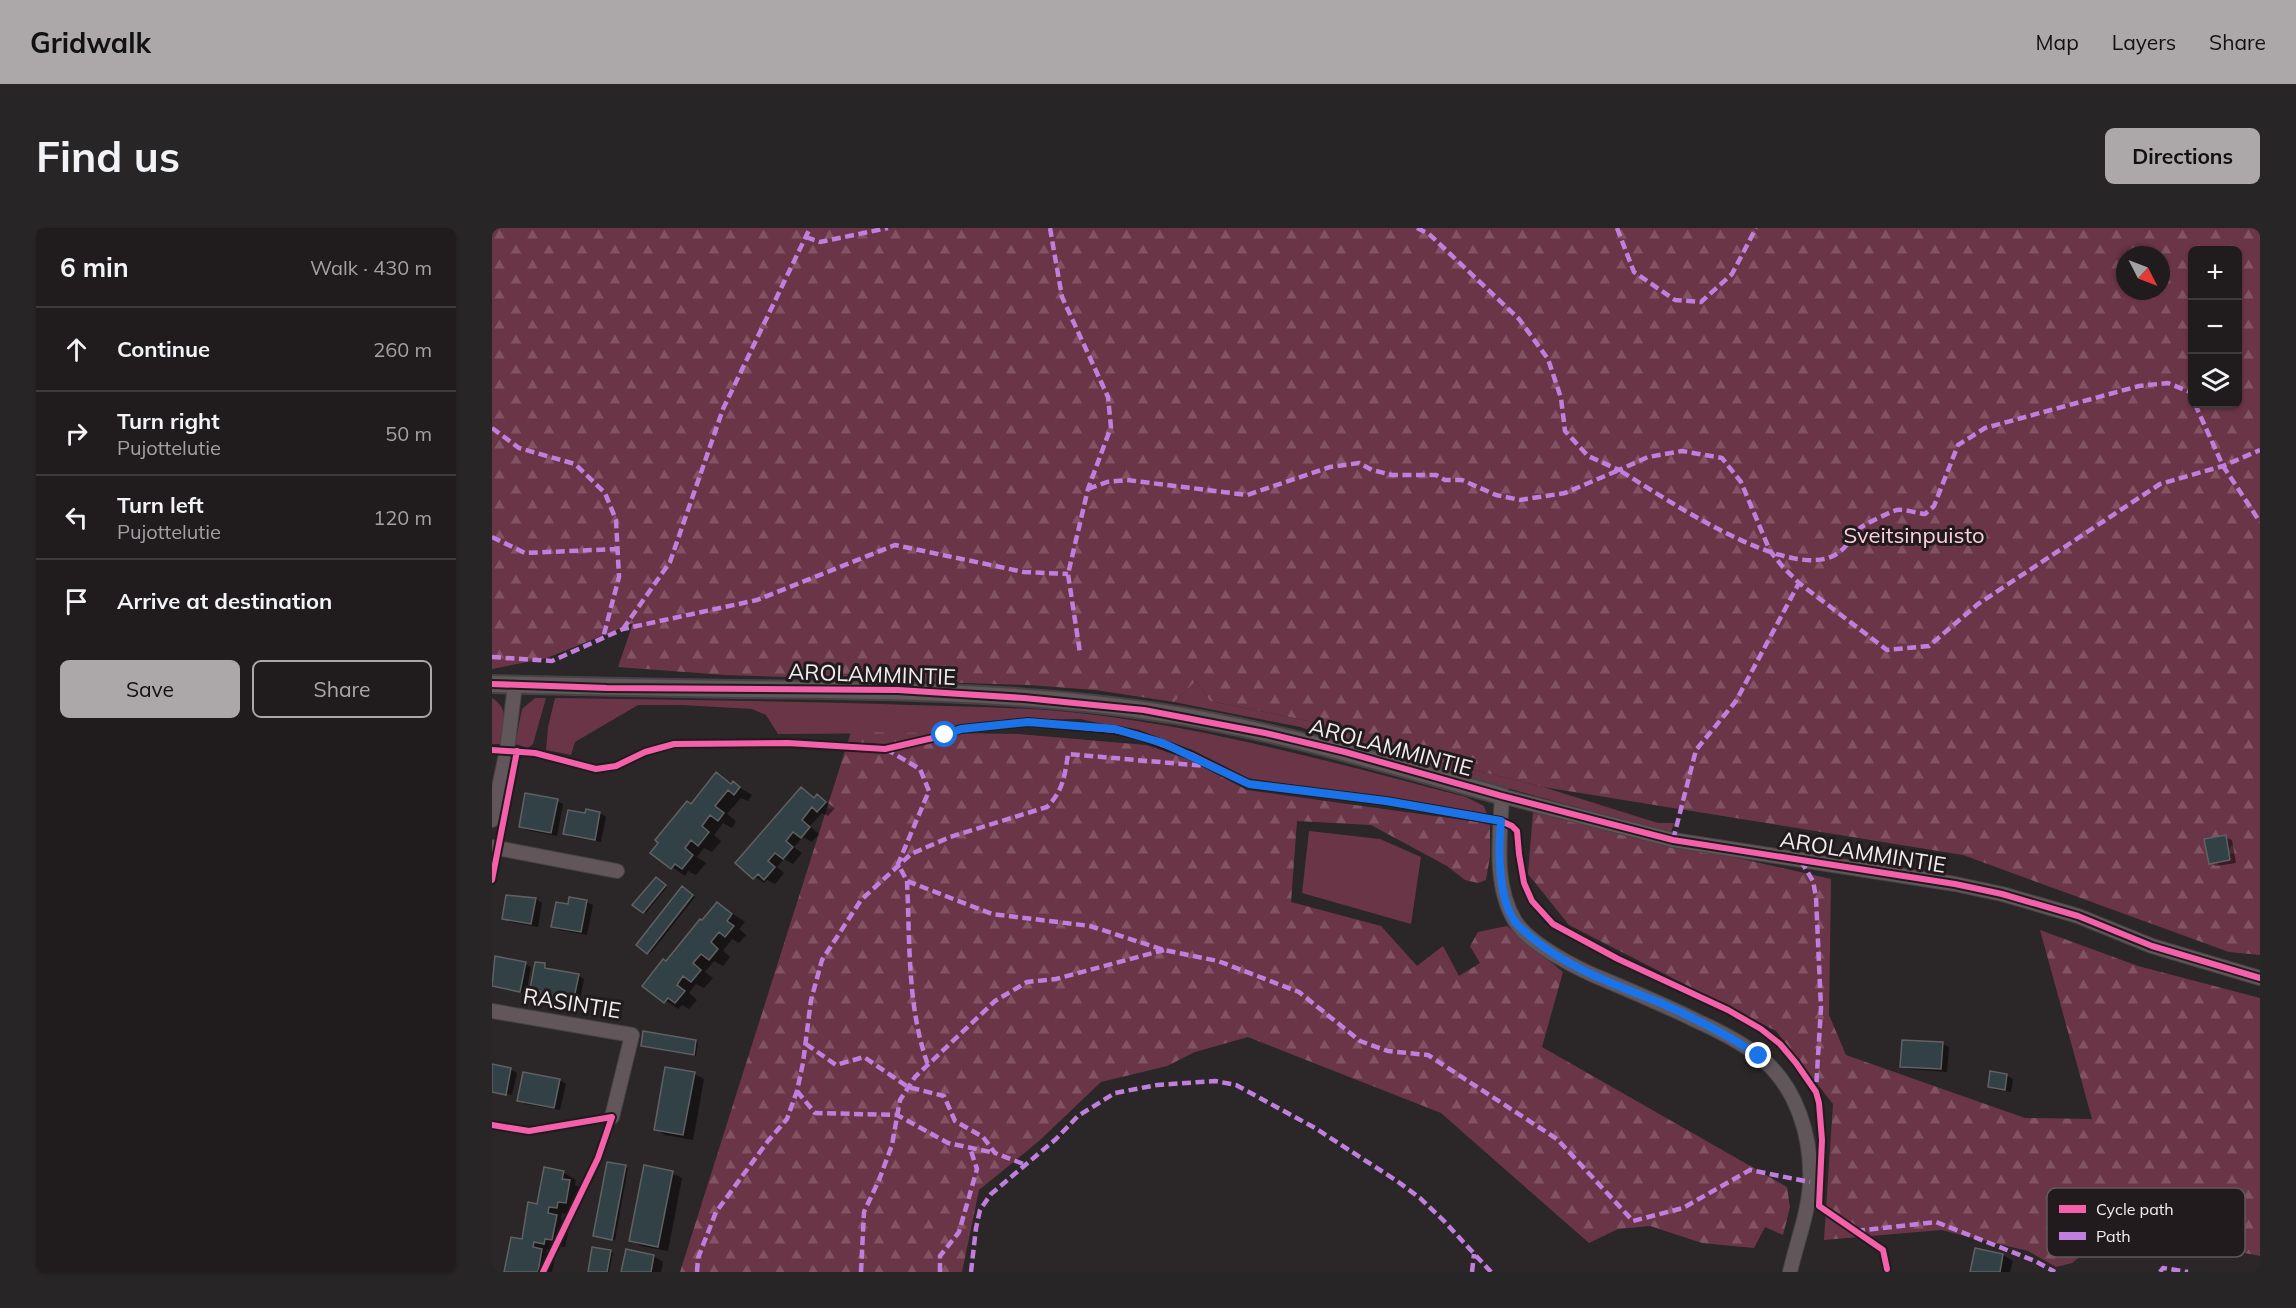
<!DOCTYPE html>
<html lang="en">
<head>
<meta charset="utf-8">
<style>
  :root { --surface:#201c1e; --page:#282527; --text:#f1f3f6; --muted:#a2a1a4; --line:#3d3a3c; --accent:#aca7a9 }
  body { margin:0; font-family:Mulish,sans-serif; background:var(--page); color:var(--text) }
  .controls { position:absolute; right:18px; top:18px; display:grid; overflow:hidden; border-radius:9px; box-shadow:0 2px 4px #0004 }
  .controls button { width:54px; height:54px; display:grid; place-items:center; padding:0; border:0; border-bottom:2px solid var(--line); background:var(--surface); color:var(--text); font:30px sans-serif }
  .compass { position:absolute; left:1624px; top:18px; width:54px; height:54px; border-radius:50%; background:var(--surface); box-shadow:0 2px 4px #0004; rotate:132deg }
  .stop { position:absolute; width:18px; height:18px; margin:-14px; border:4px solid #1a73e8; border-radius:50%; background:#fff }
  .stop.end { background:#1a73e8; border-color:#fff; box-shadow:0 2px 6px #0008 }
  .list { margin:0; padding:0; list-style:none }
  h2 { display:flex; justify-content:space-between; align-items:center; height:78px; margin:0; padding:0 24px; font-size:26px }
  h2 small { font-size:20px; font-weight:400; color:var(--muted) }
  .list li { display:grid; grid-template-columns:39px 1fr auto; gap:18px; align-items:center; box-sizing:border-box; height:84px; padding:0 24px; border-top:2px solid var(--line) }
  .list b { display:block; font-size:22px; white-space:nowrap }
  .list p { margin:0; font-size:20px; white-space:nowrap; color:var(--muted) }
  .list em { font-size:20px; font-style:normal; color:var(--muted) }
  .actions { display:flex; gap:12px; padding:18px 24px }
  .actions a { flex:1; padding:14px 0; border:2px solid var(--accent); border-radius:9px; text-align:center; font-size:21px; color:var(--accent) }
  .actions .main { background:var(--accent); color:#111 }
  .icon { flex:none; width:33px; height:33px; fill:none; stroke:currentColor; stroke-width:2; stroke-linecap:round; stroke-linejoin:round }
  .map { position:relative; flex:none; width:1768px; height:1044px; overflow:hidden; border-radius:9px }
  header { display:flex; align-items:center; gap:36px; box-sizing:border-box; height:84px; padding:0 30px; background:var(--accent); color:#111 }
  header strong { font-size:28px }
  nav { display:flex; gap:33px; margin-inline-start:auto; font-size:21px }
  .intro { display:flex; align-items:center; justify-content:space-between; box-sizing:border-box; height:144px; padding:0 36px }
  h1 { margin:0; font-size:42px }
  .button { padding:15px 27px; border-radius:9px; background:var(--accent); color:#111; font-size:21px; font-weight:700 }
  main { display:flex; gap:36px; padding:0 36px }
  aside { flex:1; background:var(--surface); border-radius:9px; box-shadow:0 2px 4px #0004 }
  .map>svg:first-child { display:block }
  .green { fill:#6b3548 }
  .forest { fill:url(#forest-firs); fill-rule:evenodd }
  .shadow { fill:#0007 }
  .building { fill:#324145; stroke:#616162; stroke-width:1.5 }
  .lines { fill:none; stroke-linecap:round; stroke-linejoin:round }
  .minor-casing { stroke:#464344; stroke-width:16 }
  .tertiary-casing { stroke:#464344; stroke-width:20 }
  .minor { stroke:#61565a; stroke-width:14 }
  .tertiary { stroke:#61565a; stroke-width:16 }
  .quiet { stroke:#c07fdc; stroke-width:4.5; stroke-dasharray:9 4.5; stroke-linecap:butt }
  .cycleway-casing { stroke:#221b1d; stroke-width:10 }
  .cycleway { stroke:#f560ab; stroke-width:6 }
  .route { stroke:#1a73e8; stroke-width:8 }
  .labels { text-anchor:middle; stroke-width:6; stroke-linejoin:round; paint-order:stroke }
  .park-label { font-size:22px; fill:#fdd0dd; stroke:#221b1d }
  .street-label { font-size:22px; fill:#f2edee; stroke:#221b1d }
  .key { fill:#221b1d; stroke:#605a5c; stroke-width:1.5 }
  .key-label { font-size:16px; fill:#f2edee }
</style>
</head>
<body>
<header>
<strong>Gridwalk</strong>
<nav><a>Map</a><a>Layers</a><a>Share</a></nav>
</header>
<div class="intro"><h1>Find us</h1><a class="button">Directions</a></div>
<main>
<aside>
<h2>6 min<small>Walk · 430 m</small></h2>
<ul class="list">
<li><svg class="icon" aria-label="ahead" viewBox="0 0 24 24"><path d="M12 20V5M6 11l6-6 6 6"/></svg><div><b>Continue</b></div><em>260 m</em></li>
<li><svg class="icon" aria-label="right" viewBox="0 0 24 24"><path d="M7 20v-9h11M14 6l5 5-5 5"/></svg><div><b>Turn right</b><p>Pujottelutie</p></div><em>50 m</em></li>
<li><svg class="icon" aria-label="left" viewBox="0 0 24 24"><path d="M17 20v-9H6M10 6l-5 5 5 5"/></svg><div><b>Turn left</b><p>Pujottelutie</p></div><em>120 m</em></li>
<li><svg class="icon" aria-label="arrive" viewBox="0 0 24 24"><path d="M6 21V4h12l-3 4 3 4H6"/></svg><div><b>Arrive at destination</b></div></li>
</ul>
<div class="actions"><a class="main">Save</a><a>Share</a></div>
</aside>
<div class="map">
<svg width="1768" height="1044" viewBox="0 0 1768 1044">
  <defs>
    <pattern id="forest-firs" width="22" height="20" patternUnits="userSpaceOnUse" patternTransform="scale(1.5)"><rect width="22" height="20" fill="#6b3548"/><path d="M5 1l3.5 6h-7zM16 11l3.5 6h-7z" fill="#815363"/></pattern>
  </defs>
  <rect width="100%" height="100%" fill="#2b2628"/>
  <!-- green -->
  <path class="green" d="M704 453 718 473 817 493 925 528 1051 559 1166 595H1182L1179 604 1167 602 921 534 808 499 682 474Z
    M0 470C18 481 12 497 10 516H0Z
    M43 470H54L41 516 36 520 23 516 30 481Z
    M63 470C182 472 301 473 419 477 481 479 543 479 604 487 730 503 851 537 974 569L992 578 995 586 755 550 687 517 657 506 588 491 514 492 465 499 447 505 286 506 274 487 260 481 190 477H146L83 514 79 527 54 522 56 499Z
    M817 603 888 611 929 629 919 696 810 665Z"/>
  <!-- forest -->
  <path class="forest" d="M0 0H1768V727L1737 724 1471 627 1051 559 925 528 817 493 718 473 704 453 682 474 603 462 537 457 233 447 126 439 141 395 55 430 0 441ZM1700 22H1746V176H1700ZM1633 27H1669V63H1633Z
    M359 504 526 506 654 517 693 530 755 562 986 594 998 597V628L994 652 986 655 973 652 955 638 879 597 805 593 799 674 889 698 925 738 951 718 967 748 988 735 978 718 986 704 1015 698 1071 744 1050 819 1295 959 1298 979 1291 1007 1273 999 1262 1020 1210 1015 1158 998 1126 1001 1097 1015 949 885 756 809 703 824 675 838 609 854 547 913 487 962 470 1044H188Z
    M1041 584 1339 651 1337 787 1354 827 1533 890 1600 891 1548 702 1646 738 1768 770V1028L1714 1017 1614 1008 1580 1035 1564 1039 1536 1023 1449 1002 1332 1012 1341 876 1284 803 1077 697 1036 646Z"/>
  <!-- shadow -->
  <path class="shadow" d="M225 546 260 567 256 573 249 570 235 586 244 593 240 600 231 595 222 607 229 613 220 624 212 620 205 629 214 635 204 647 196 643 193 648 160 624Z
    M310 561 323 570 325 568 343 580 336 588 330 585 318 598 327 606 320 614 311 609 302 619 310 625 301 636 292 631 285 639 292 645 283 656 275 652 272 655 245 635Z
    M65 573 71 576 65 608 34 602 28 598Z
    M108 585 114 589 109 614 79 609 73 605 95 586Z
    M1733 609 1740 612 1744 635 1724 638 1718 635Z
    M166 652 175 659 154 685 151 684Z
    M193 662 203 669 158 726 156 724Z
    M16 669 44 671 50 675 46 699 18 694 12 690Z
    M78 671 95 674 101 677 95 707 67 702 61 698 77 678Z
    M225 675 253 694 247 701 254 707 247 715 240 711 231 723 238 729 231 738 222 733 213 744 221 750 212 760 204 756 197 765 205 772 197 781 190 777 186 781 152 757 175 735Z
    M4 730 33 736 39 739 34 766 0 758Z
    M53 737 59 742 86 747 92 751 87 777 55 771 49 768 50 764 39 760Z
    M152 804 204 813 206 815 204 828 153 819 150 817Z
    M1451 816 1457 819 1455 844 1416 841 1410 838Z
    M0 838 18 841 25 845 20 867 0 863Z
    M202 846 212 851 201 912 173 907 163 901Z
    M1514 847 1521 851 1519 864 1504 862 1497 859Z
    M68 852 74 856 68 882 33 876 27 872Z
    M133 939 136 940 123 1012 105 1009 103 1008Z
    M71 944 84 952 83 957 91 961 87 982 79 980 78 987 70 985 69 991 78 996 73 1019 66 1018 65 1023 55 1021 54 1025 63 1030 60 1044H14L46 978Z
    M180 945 190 950 176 1023 149 1018 139 1012Z
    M1484 1022 1511 1027 1521 1033 1518 1044H1479Z
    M118 1023 121 1025 117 1044H97Z
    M162 1028 171 1034 169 1044H131Z"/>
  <!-- building -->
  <path class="building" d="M224 544 239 556 241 553 248 559 242 567 236 562 223 578 232 585 226 593 218 587 210 598 217 604 206 618 199 612 193 620 201 627 190 641 183 636 179 641 158 625 166 615 163 612 195 573 199 576Z
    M309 559 322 570 325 566 334 574 325 584 320 579 310 592 318 599 309 610 301 604 294 613 301 619 291 631 283 625 276 633 283 639 272 652 266 646 261 651 243 635Z
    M33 565 66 571 59 605 27 599Z
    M94 581 108 584 103 612 71 606 76 582 93 585Z
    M1734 607 1738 632 1717 636 1712 611Z
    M164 649 174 657 151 685 140 677Z
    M190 658 201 667 155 726 144 717Z
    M14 667 44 670 39 696 10 691Z
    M77 669 95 672 89 704 59 699 64 674 76 676Z
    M225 674 240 686 235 693 242 698 233 709 227 704 219 714 226 721 217 732 209 726 201 735 209 742 199 754 191 748 185 757 193 763 183 775 176 770 172 775 150 758 171 731 174 733 208 691 210 692Z
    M3 728 34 734 28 764 0 758Z
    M43 734 53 735V740L87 746 81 775 47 769 48 763 38 761Z
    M151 803 204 812 202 827 149 818Z
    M1410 812 1451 814 1449 841 1408 839Z
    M0 836 19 840 14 867 0 864Z
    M173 839 203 844 191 907 162 902Z
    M1498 843 1515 846 1513 862 1496 859Z
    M31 844 68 851 62 880 25 873Z
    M115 934 134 937 120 1012 101 1008Z
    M152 937 181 943 166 1019 137 1013Z
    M52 939 72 943 70 951 78 952 74 975 66 974 65 980 57 979 56 985 65 987 60 1012 53 1011 52 1016 42 1014 41 1019 50 1021 46 1044H12L19 1009 30 1011 36 974 45 976Z
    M100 1019 119 1022 115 1044H96Z
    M1483 1020 1511 1026 1508 1044H1478Z
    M134 1021 162 1027 159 1044H129Z"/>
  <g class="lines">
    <!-- minor casing -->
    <g class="minor-casing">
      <path id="minor" d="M0 592 15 522 23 457
        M0 619 125 643
        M0 783 140 807 120 889
        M1298 1044C1304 1017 1317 983 1318 955 1320 909 1305 859 1268 829 1249 814 1227 803 1205 793 1175 778 1144 765 1113 752 1088 742 1038 717 1023 693 1001 657 1008 608 1010 568L1181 612 1463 656 1510 666 1586 688 1660 718 1768 750"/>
    </g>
    <!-- tertiary casing -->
    <g class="tertiary-casing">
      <path id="tertiary" d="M0 456C80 458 161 460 241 461 378 462 515 463 651 482 773 499 892 535 1010 568"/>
    </g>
    <!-- minor -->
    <use href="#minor" class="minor"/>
    <!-- tertiary -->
    <use href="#tertiary" class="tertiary"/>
    <!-- quiet -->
    <path class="quiet" d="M558 0 570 69 616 169 619 199 596 261 576 346 588 425
      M925 0 937 6 1027 91 1056 131 1069 170 1073 203 1096 228 1127 242 1156 229 1190 223 1230 230 1249 254 1278 323 1291 339 1307 355 1395 422 1437 418 1486 376 1668 256 1731 238 1768 222
      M1125 0 1142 44 1183 72 1209 74 1240 46 1264 0
      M314 9 328 14 396 0
      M1703 176 1731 238 1768 294
      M0 200 27 220 83 236 113 265 124 292 127 349 111 410
      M596 261 615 254 635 252 755 267 838 239 867 235 880 242 900 247H944L953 252H970L1004 267 1028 272 1073 265 1127 242C1170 268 1294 354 1343 327 1355 320 1360 309 1368 300 1373 296 1400 283 1405 282 1414 281 1424 285 1433 286L1442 278 1466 217 1493 200 1647 158 1676 155 1698 164 1700 169
      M0 309 33 325 125 321
      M131 401 178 334 231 181 318 0
      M0 429 60 433 131 401 265 372 403 317 532 344 576 346
      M394 521 428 541 437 563 406 636 415 653 500 686 598 698 672 722 726 733 807 764 868 813 896 823 936 827 1065 911 1141 993 1191 980 1258 942 1318 954
      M1181 612 1204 522 1244 473 1307 355
      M1309 633 1321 653 1324 669 1329 780 1324 861
      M415 653C418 714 415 779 436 837
      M314 816 344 837 372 829 416 859 452 868 463 893 491 909 503 925 534 937
      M305 863 323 885 405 887 456 915 503 925
      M1364 1003 1444 994 1543 1033 1563 1044
      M205 1044 206 1030 224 984 276 913 295 891 305 863 311 835 319 772 330 732 369 672 419 626 458 609 555 579C571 563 573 547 576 526L713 538
      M369 1044 372 984 387 952 400 917 408 872 423 849 503 773 535 754 564 751 672 722
      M448 1044V1028L467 1004 485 941 478 920
      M479 1044 484 1000 488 982 499 966 564 911 586 888 623 865 665 857 723 853 744 857 823 900 905 953 928 970 952 993 999 1044
      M980 1044 982 1026
      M1668 1044 1671 1040 1696 1044"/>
    <!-- cycleway casing -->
    <g class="cycleway-casing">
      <path id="cycleway" d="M0 456 115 460 406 462 532 470 652 482 773 505 853 524 1010 568 1181 612 1463 656 1510 666 1586 688 1660 718 1768 750
        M0 522 43 525 104 541 124 538 153 524 182 516 296 515 393 521 441 510 469 501 536 494 623 502 646 507 699 527 757 556 894 573 1009 593 1020 598 1025 603 1027 626 1032 655 1040 673 1061 696 1126 731 1236 782 1269 801 1288 816 1304 835 1324 864 1327 875 1330 912 1327 978 1391 1022 1395 1041
        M0 652 25 523
        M0 897 37 903 120 889 106 930 51 1044"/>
    </g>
    <!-- cycleway -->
    <use href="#cycleway" class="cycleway"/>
  </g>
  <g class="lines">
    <!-- route -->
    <path class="route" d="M453 507 469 501 536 494 623 501 671 515 757 556 894 573 1009 593C1006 622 1006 672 1024 695 1028 700 1034 704 1038 708 1076 741 1125 757 1171 776 1204 791 1238 808 1267 828"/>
  </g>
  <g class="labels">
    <!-- park labels -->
    <g class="park-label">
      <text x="1422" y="315">Sveitsinpuisto</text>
    </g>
    <!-- street labels -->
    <g class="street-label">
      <text transform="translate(380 446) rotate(2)" y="8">AROLAMMINTIE</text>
      <text transform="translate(899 519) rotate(15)" y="8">AROLAMMINTIE</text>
      <text transform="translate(1371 624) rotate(9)" y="8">AROLAMMINTIE</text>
      <text transform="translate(80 775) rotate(9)" y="8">RASINTIE</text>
    </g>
  </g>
  <!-- legend -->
  <rect x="1555" y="960" width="198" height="69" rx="9" class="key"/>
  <rect x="1567" y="977" width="27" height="8" fill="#f560ab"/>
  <rect x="1567" y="1004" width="27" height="8" fill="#c07fdc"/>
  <g class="key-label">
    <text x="1604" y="987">Cycle path</text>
    <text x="1604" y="1014">Path</text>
  </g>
</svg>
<div class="controls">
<button>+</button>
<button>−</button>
<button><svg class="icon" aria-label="layers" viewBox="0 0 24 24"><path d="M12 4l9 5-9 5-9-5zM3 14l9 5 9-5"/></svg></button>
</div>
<svg class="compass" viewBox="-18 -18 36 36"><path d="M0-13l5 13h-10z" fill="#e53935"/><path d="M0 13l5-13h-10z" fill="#a2a1a4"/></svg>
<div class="stop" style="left:453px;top:507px"></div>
<div class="stop end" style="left:1267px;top:828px"></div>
</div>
</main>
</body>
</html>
